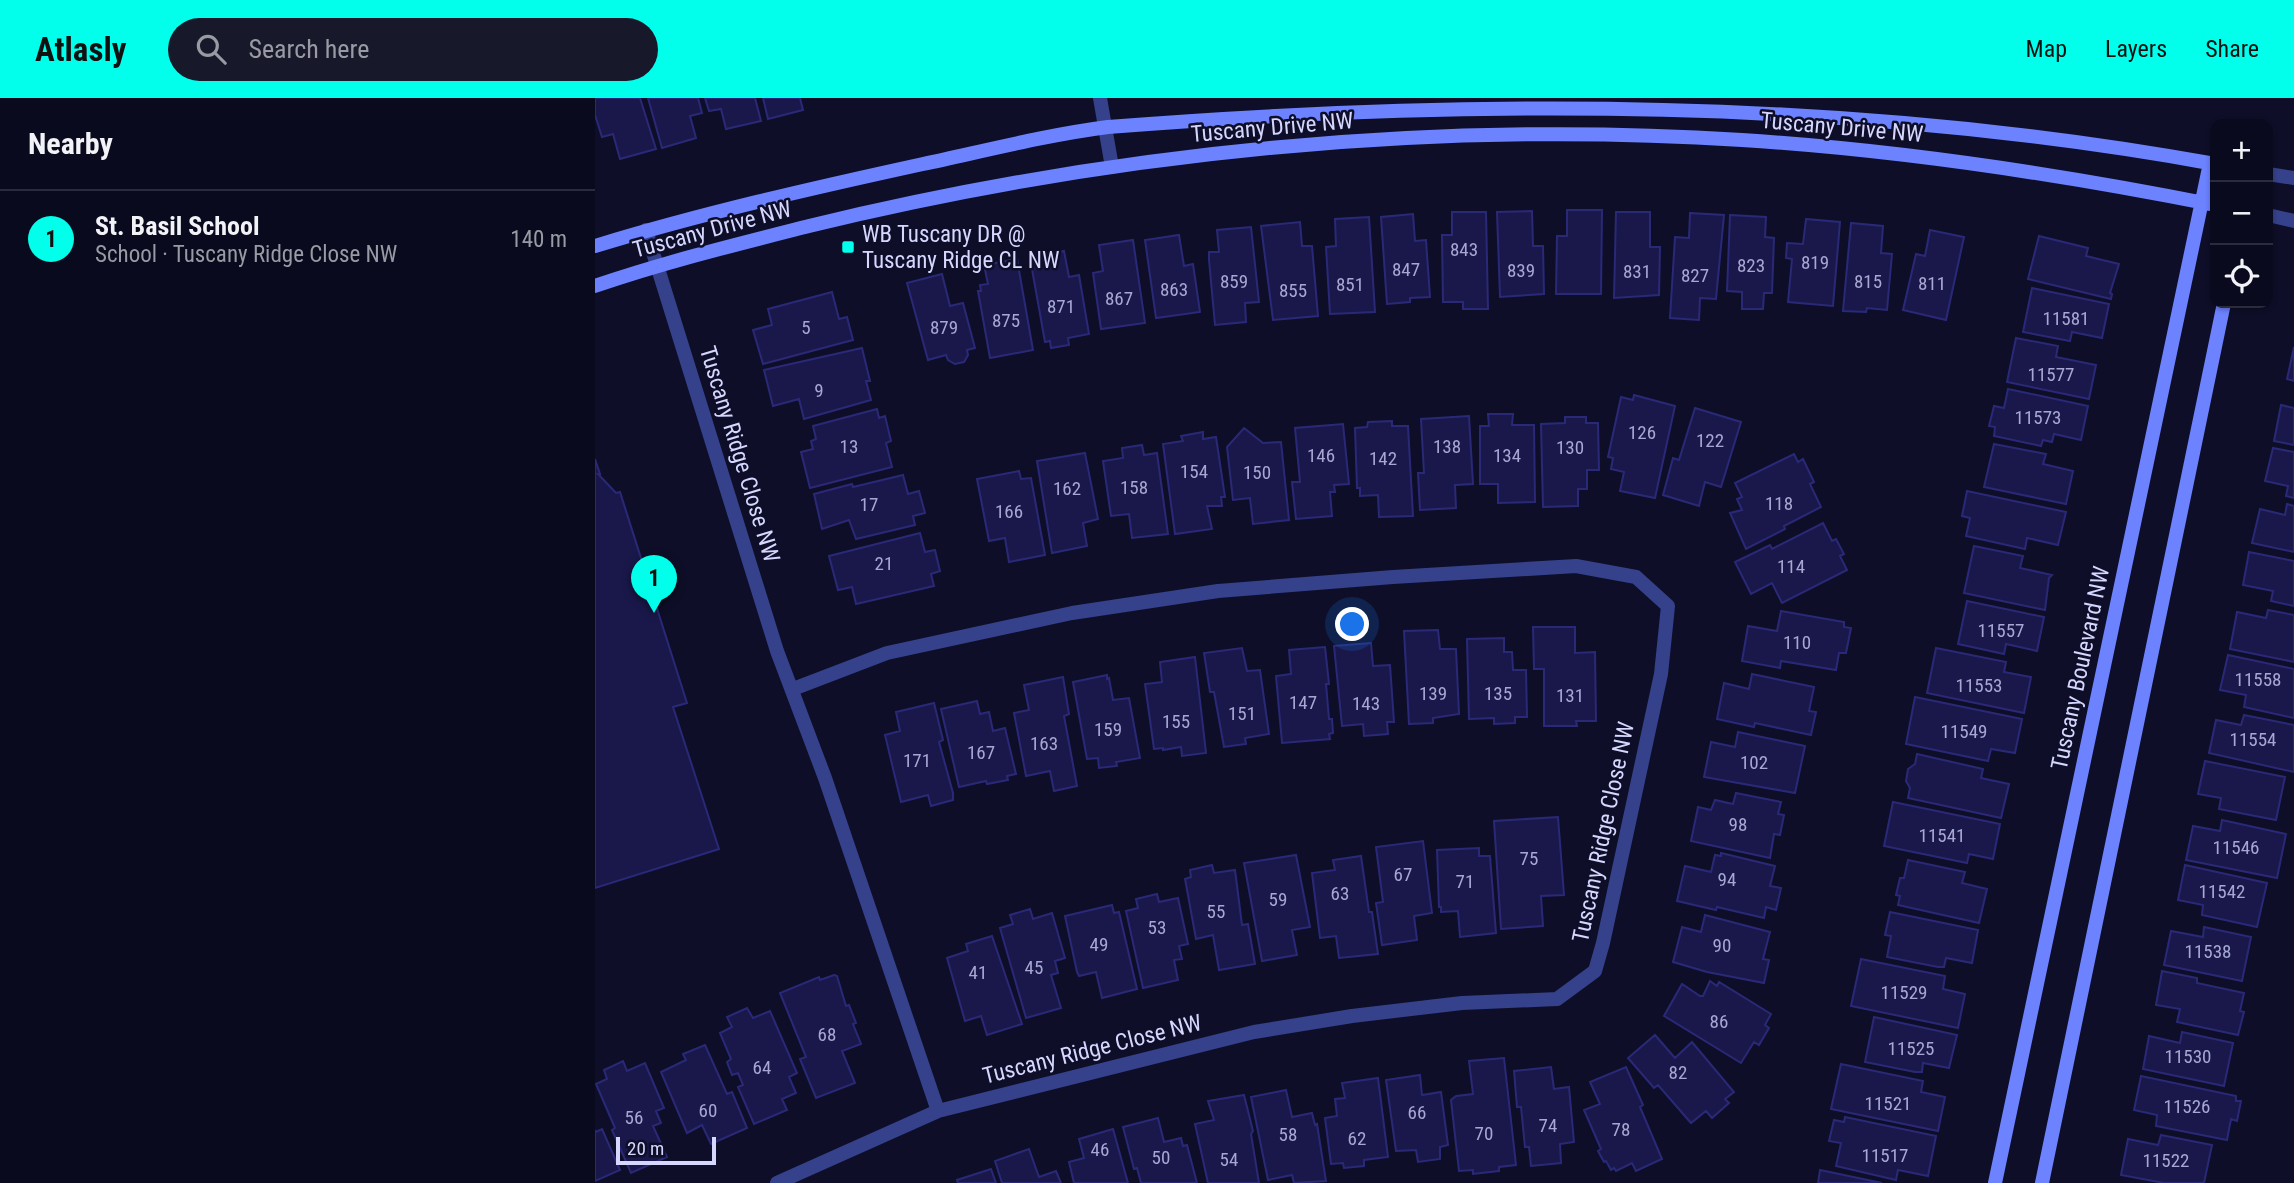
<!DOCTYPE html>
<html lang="en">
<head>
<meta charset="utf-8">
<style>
  :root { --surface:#0a0a1e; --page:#18182b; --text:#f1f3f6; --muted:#999aa4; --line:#2a2b3c; --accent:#01ffeb }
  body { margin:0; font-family:"Roboto Condensed",sans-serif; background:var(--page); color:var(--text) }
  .controls { position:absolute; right:21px; top:21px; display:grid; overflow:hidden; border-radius:14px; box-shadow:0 2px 5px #0004 }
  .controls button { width:63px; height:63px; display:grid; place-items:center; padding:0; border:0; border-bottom:2px solid var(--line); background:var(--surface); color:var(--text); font:35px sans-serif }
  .scale { position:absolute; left:21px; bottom:18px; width:100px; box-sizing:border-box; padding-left:7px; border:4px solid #d5d7ff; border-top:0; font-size:19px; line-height:24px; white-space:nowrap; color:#d5d7ff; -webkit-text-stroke:5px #0e0e28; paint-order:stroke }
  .you { position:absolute; left:758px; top:527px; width:24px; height:24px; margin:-18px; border:5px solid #fff; border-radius:50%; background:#1a73e8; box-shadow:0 0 0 10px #1a73e833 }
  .badge { display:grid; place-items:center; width:46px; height:46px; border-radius:50%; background:var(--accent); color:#111; font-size:23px; font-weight:700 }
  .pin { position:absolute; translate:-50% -58px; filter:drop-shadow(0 2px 4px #0008) }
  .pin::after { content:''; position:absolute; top:37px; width:24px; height:21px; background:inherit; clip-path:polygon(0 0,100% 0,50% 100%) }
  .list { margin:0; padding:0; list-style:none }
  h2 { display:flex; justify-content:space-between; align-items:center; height:91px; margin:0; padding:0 28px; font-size:30px }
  h2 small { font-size:23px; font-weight:400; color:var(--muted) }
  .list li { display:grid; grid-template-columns:46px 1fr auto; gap:21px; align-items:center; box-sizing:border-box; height:98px; padding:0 28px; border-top:2px solid var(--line) }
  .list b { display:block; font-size:26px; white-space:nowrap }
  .list p { margin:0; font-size:23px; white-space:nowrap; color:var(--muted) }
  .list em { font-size:23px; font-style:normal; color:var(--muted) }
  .icon { flex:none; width:38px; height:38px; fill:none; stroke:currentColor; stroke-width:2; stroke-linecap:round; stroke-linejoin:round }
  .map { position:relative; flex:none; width:1699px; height:1085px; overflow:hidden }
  header { display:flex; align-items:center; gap:42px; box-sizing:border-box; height:98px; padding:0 35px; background:var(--accent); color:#111 }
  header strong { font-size:33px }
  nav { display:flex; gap:38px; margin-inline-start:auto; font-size:24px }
  .search { width:490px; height:63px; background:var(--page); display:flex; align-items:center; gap:18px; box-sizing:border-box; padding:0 24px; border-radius:38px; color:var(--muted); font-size:26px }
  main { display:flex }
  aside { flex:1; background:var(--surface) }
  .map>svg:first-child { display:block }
  .building { fill:#1a184a; stroke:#2a2978; stroke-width:2 }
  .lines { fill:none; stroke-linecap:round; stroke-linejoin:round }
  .street { stroke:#35418a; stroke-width:14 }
  .secondary { stroke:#6c82ff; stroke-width:14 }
  .poi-dot { fill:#01ffeb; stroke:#0e0e28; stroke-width:2.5 }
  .labels { text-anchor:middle; stroke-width:5; stroke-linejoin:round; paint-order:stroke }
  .number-label { font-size:19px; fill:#a6a7d2 }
  .street-label { font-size:23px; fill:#d5d7ff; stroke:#0e0e28 }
  .poi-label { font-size:23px; fill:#d5d7ff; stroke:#0e0e28; text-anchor:start }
</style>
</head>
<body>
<header>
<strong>Atlasly</strong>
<div class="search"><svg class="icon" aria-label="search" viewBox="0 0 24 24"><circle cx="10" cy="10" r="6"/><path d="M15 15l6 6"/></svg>Search here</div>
<nav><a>Map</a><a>Layers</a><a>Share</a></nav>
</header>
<main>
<aside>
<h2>Nearby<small></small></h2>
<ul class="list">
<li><span class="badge">1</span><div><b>St. Basil School</b><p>School · Tuscany Ridge Close NW</p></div><em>140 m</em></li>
</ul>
</aside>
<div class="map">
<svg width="1699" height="1085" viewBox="0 0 1699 1085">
  <rect width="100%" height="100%" fill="#0e0e28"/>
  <!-- building -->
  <path class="building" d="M0 0H45L61 51 25 61 18 36 7 39 0 17Z
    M53 0H103L107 15 95 18 101 40 67 50Z
    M110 0H160L166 23 131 31 126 11 114 13Z
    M168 0H205L208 12 173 21Z
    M972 112H1007L1006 196H961L962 138H972Z
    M937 113 938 148H948L949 196 905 199 902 114Z
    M857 114H891L893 211H868V204H848L847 137H857Z
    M1021 114H1055V149H1065L1064 197 1019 200Z
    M1095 115 1129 117 1121 201 1105 200 1104 222 1075 220 1080 139 1094 140Z
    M818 116 820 143 831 142 835 199 815 200V204L792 206 786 119Z
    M1135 117 1171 119 1170 139 1179 140 1177 195H1169L1168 211H1147V194L1132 193Z
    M774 119 780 214 735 216 731 149 741 148 740 121Z
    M1211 121 1245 124 1238 208 1193 204 1197 161 1191 160 1192 145 1208 146Z
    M705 124 707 148H717L723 218 678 222 666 128Z
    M1256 125 1288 128 1286 155 1297 156 1292 212 1272 210 1271 214 1248 213Z
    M656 129 664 204 650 205 651 224 620 227 614 162V154H624L622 132Z
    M1335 132 1369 139 1351 222 1308 212 1321 156 1330 158Z
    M584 137 589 168 598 166 605 214 561 220 550 142Z
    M1444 138 1493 150 1491 158 1524 166 1515 195 1517 196 1516 201 1433 181Z
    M538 142 550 225 506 231 498 175 508 173 504 147Z
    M469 153 474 179 484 177 494 236 473 240 474 247 456 250 455 243 450 244 435 160Z
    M422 161 438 252 395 260 383 193H386L385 187 393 186 389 167Z
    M347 176 355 208 368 205 380 250 372 252 373 257 369 264 360 266 353 262 351 257 333 262 312 185Z
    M1437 190 1514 206 1507 240 1477 234 1475 243 1428 234Z
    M237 194 244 221 252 219 258 242 168 266 158 232 177 227 173 211Z
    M1421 240 1463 248 1461 259 1501 267 1494 301 1412 284Z
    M1699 249V283L1692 281Z
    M267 250 275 283H271L276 302 209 321 204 301 178 308 169 272Z
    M1413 291 1493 308 1486 342 1459 336 1457 344 1448 342 1446 348 1399 338 1400 329 1394 328 1399 308 1409 310Z
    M1039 297 1080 308 1060 400 1025 393 1029 374 1016 371 1018 360 1013 359 1026 299 1038 302Z
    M1686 307 1699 310V347L1679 343Z
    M1100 310 1146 324 1126 389 1110 384 1104 408 1068 397 1078 360 1084 362Z
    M282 311 284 320 290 318 296 343 291 345 297 369 215 390 206 354 218 351 216 343 221 341 218 328Z
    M893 316H918L917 327H939L940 404 903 405V386H885V328H894Z
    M874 318 878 386 860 387 861 410 825 412 823 375H829L826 321Z
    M970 319H991V325H1003L1004 372H992V391H983V408L948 409 946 326 970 325Z
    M797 323V328H813L818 418 784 419 783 397 765 398V390H762L760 330 772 329 773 324Z
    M748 326 754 386 739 387 740 394H735L737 418 701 421 697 384H705L700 330Z
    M649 330 668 345 686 344 694 422 658 426 655 400 638 402 632 349Z
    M608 334V341L621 339 630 399H626L627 408H612L617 431 580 436 568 346 588 343 586 338Z
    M1399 346 1451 356 1448 366 1478 373 1471 406 1389 389Z
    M547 347 549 357 562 355 573 436 537 440 534 416 516 418 508 363 528 360 527 350Z
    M1678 350 1699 354V400L1691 398 1693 388 1670 383Z
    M490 355 503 421 488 425 492 448 457 455 442 363Z
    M1199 356 1203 364 1208 361 1219 384 1215 386 1226 409 1189 428 1190 431 1151 451 1135 415 1147 412 1142 401 1147 399 1140 385Z
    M0 361 5 376H3L21 395 25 394 92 605 78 609 124 751 0 790Z
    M424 373 426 381 436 380 450 457 414 464 410 440 394 443 382 381Z
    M308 377 313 396 324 393 330 415 318 418 320 427 261 441 254 422 227 431 219 396 257 386 258 389Z
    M1372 393 1471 414 1463 447 1432 440 1430 451 1371 438 1375 420 1367 418Z
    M1692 406 1699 408V454L1657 445 1665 411 1690 417Z
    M1228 425 1237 443 1241 441 1249 456 1245 458 1252 472 1187 505 1177 485 1156 496 1140 464 1175 447 1177 451Z
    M325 435 330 454 340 452 345 473 336 476 339 488 261 506 257 489 243 492 234 458Z
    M1379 448 1428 458 1425 470 1457 477 1454 480 1450 512 1369 495Z
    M1654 454 1699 463V508L1676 503 1678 493 1648 487Z
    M1372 503 1449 519 1442 553 1411 546 1409 556 1363 546Z
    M1673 512 1699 517V564L1635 551 1642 514 1671 520Z
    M1186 513 1249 524V529L1256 530 1251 555H1244L1241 572 1186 563 1185 570 1147 563 1153 528 1182 533Z
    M938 529H980V555L1000 554 1001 623H981L982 628H949V571H939Z
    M843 532 845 551H861L864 616 838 620V625L814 626 809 533Z
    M909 540V554H917L918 572H931L932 619H920V625L899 626V620L874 621 872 541Z
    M776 545 778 568 795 567 799 624H792L793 636 769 638 768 626 747 628 739 548Z
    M730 549 734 586H731L734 621H737L738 635 734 636 735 641 687 645 681 578 696 576 694 552Z
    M647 550 652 573 665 572 674 636 650 640 651 646 629 649 619 594H615L609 555Z
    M1341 550 1411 564 1409 574 1436 579 1429 615 1332 595Z
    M1633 557 1699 571V620L1649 609 1651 597 1625 592Z
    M600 559 611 655 587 658 586 649 568 652V650L559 651 550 586 567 584 565 564Z
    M1157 576 1219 589 1214 613 1221 614 1216 637 1160 625 1159 629 1122 621 1129 585 1154 591Z
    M512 577V581L514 580 518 602 534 600 545 660 521 664 522 668 504 670 503 660 492 661 478 584Z
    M468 579 474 616 469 618 482 688 459 693 455 673 431 678 419 615 434 612 429 587Z
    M1320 599 1427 621 1420 655 1396 651 1393 663 1311 646Z
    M382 603 385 616 394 614 398 633 410 630 421 676 412 678 413 682 392 686 391 683 364 689 346 611Z
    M339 605 348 642 344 644 358 695V702L336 708 333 697 306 704 290 637 305 633 301 614Z
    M1649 617 1699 627V674L1614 655 1621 622 1646 627Z
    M1143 634 1210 648 1200 695 1109 679 1116 644 1140 649Z
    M1322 656 1388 671 1386 680 1414 686 1406 720 1313 700 1315 690 1311 683 1313 671 1320 666Z
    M1610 663 1690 679 1681 722 1624 711 1626 700 1603 696Z
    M1141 695 1186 704 1183 716 1189 717 1185 737 1179 736 1175 760 1096 743 1103 709 1116 712 1120 702 1138 706Z
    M1298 704 1405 726 1398 761 1374 756 1372 765 1289 748Z
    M963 719 969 797 946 798 948 828 906 831 899 723Z
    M1627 722 1691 736 1682 780 1591 762 1598 728 1625 733Z
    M828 743 837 815 819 818 822 842 787 847 781 805 788 804 781 749Z
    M884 750V758H895L901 835 865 839 863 813 846 814V809H844L842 752Z
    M1126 755 1180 768 1175 788 1186 790 1181 812 1171 809 1169 820 1122 809 1121 812 1082 803 1090 768 1116 774 1120 757 1126 758Z
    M701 757 715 829 697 832 702 857 667 863 649 765Z
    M766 758 774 814H777L783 856 744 860 741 838 725 840 717 775 740 772 738 762Z
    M1313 762 1370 774 1367 785 1392 791 1384 825 1303 807 1305 798 1301 797 1305 780H1309Z
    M617 767 619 775 640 772 647 827 653 826 660 866 624 872 618 837 601 841 590 781 596 779 595 772Z
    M1590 767 1672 785 1662 829 1607 817 1608 807 1583 802Z
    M562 796 564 804 583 800 593 846 584 848 587 861 579 862 583 882 548 890 531 813 543 810 541 801Z
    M517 807 519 815 524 814 542 891 507 900 501 874 484 878 482 874 470 818Z
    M435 811 438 821 457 815 470 860 460 863 463 875 456 877 466 910 431 920 405 830 418 826 415 817Z
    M1295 814 1383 832 1377 865 1351 860 1349 869H1343L1292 859 1296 838 1290 837Z
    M1110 817 1175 834 1168 861 1174 862 1169 885 1112 874 1078 864 1087 829 1106 834Z
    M1609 829 1656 839 1647 883 1569 867 1576 833 1608 839Z
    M397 838 427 926 392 937 386 918 370 923 352 860 373 853 371 846Z
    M1266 861 1350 878 1348 891 1370 896 1363 930 1256 908Z
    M1567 873 1602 880V885L1649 895 1645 913 1649 914 1643 937 1582 924 1585 911 1561 907Z
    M239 877 242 878 251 908 254 907 261 925 258 926 266 946 247 953 260 985 221 1000 205 961 211 959 185 895 224 879 225 882Z
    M1115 883 1122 888 1124 884 1176 916 1170 927 1174 930 1164 947 1159 944 1146 965 1069 918 1087 886 1105 898H1108Z
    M152 910 158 920 175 913 202 975 194 979 201 995 187 1001 192 1012 159 1026 143 989 148 987 143 975 137 977 132 964 136 961 125 935 137 929 132 919Z
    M1279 919 1362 937 1354 970 1328 965 1327 974H1320L1270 964Z
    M1587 934 1638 945 1629 988 1548 971 1554 938 1585 945Z
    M1060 937 1080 960 1097 944 1139 994 1130 1001 1134 1005 1117 1020 1111 1013 1096 1025 1063 987 1059 990 1033 960Z
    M110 947 132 996 137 994 152 1030 116 1046 107 1027 92 1035 66 974 91 962 88 956Z
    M909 960 921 1067 904 1069V1073L878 1076V1072L864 1073 856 1002 861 998 878 996 874 963Z
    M28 963 32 973 50 965 69 1010 61 1013 66 1025 58 1028 72 1059 36 1075 17 1032 20 1030 1 986 12 981 9 972Z
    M1246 966 1328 983 1326 994 1350 999 1343 1033 1236 1011Z
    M956 969 959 991 974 989 979 1044 965 1046 966 1065 936 1068 934 1049H930L926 1009H922L919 973Z
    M1031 969 1048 1007 1045 1009 1067 1061 1041 1073 1037 1065 1021 1073 1019 1070 1016 1072 1011 1063 1009 1064 1003 1053 1006 1051 989 1012 1005 1006 995 984Z
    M825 977 827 997 846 994 853 1047 845 1049V1061L823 1064 821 1052 801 1053 791 982Z
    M1546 978 1641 998V1003H1646L1642 1023 1636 1021 1632 1042 1561 1028 1562 1017 1539 1012Z
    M783 980 793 1059 769 1062V1068L749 1070 748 1065 736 1066 730 1020 742 1018 740 1001 750 1000 747 985Z
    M691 992 697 1019 717 1015 720 1027 722 1026 731 1083 699 1085 697 1077 673 1082 656 999Z
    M649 997 658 1033 656 1036 664 1085H613L600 1026 619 1022 613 1003Z
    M1250 1019 1341 1038 1333 1078 1303 1072 1301 1082 1241 1068 1246 1045 1234 1043 1239 1022 1249 1024Z
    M563 1020 569 1044 586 1040 588 1048 592 1047 602 1085H546L542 1070 539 1071 528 1029Z
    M7 1031 25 1072 0 1083V1032L1 1034Z
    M518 1031 533 1085H479L474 1064 489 1060 484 1041Z
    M1566 1037 1617 1047 1609 1085H1569L1526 1077 1533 1041 1563 1047Z
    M434 1051 444 1079 461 1073 466 1085H407L400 1063Z
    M396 1071 401 1085H363L362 1082Z
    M1225 1072 1287 1085H1223Z"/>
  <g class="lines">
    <!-- street -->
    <path class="street" d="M505 0 517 69
      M1673 76 1699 80
      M1673 117 1699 123
      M51 132 182 553 230 680 343 1013 659 934 757 918 867 905 962 901 1000 873 1008 845 1066 576 1073 508 1041 479 981 468 798 479 623 493 477 515 292 555 198 591
      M182 1085 343 1013"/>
    <!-- secondary -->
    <path class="secondary" d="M0 148C108 115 218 90 328 66 389 53 451 37 513 29 880 0 1258 0 1620 66
      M0 188C70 164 143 146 214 128 518 54 835 22 1147 42 1306 52 1464 76 1620 107
      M1400 1085 1615 65
      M1447 1085 1629 205"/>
  </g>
  <!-- markers -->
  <rect class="poi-dot" x="246" y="142" width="14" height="14" rx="3.5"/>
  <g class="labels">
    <!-- number labels -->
    <g class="number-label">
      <text x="869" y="158">843</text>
      <text x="1220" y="171">819</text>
      <text x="1156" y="174">823</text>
      <text x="811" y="178">847</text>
      <text x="926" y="179">839</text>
      <text x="1042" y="180">831</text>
      <text x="1100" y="184">827</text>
      <text x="639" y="190">859</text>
      <text x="1273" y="190">815</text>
      <text x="1337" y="192">811</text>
      <text x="755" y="193">851</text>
      <text x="579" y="198">863</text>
      <text x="698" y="199">855</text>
      <text x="524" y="207">867</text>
      <text x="466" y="215">871</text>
      <text x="1471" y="227">11581</text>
      <text x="411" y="229">875</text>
      <text x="211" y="236">5</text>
      <text x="349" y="236">879</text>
      <text x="1456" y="283">11577</text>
      <text x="224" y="299">9</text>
      <text x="1443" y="326">11573</text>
      <text x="1047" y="341">126</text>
      <text x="1115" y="349">122</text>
      <text x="254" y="355">13</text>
      <text x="852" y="355">138</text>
      <text x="975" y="356">130</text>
      <text x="726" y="364">146</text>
      <text x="912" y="364">134</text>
      <text x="788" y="367">142</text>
      <text x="599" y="380">154</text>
      <text x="662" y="381">150</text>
      <text x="539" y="396">158</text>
      <text x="472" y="397">162</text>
      <text x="1184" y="412">118</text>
      <text x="274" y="413">17</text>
      <text x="414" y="420">166</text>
      <text x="289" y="472">21</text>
      <text x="1196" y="475">114</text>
      <text x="1406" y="539">11557</text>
      <text x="1202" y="551">110</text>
      <text x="1663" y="588">11558</text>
      <text x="1384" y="594">11553</text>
      <text x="838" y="602">139</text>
      <text x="903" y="602">135</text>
      <text x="975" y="604">131</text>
      <text x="708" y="611">147</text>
      <text x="771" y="612">143</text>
      <text x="647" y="622">151</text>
      <text x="581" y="630">155</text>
      <text x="513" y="638">159</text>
      <text x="1369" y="640">11549</text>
      <text x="1658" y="648">11554</text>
      <text x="449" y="652">163</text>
      <text x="386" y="661">167</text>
      <text x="322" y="669">171</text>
      <text x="1159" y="671">102</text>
      <text x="1143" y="733">98</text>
      <text x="1347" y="744">11541</text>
      <text x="1641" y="756">11546</text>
      <text x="934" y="767">75</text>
      <text x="808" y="783">67</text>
      <text x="1132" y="788">94</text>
      <text x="870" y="790">71</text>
      <text x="1627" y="800">11542</text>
      <text x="745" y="802">63</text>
      <text x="683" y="808">59</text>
      <text x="621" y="820">55</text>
      <text x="562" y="836">53</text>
      <text x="504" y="853">49</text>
      <text x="1127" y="854">90</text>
      <text x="1613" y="860">11538</text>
      <text x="439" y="876">45</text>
      <text x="383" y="881">41</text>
      <text x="1309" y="901">11529</text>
      <text x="1124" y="930">86</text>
      <text x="232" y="943">68</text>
      <text x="1316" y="957">11525</text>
      <text x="1593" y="965">11530</text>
      <text x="167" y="976">64</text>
      <text x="1083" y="981">82</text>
      <text x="1293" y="1012">11521</text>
      <text x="1592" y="1015">11526</text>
      <text x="113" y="1019">60</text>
      <text x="822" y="1021">66</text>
      <text x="39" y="1026">56</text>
      <text x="953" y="1034">74</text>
      <text x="1026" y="1038">78</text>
      <text x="889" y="1042">70</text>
      <text x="693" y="1043">58</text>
      <text x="762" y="1047">62</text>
      <text x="505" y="1058">46</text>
      <text x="1290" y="1064">11517</text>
      <text x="566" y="1066">50</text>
      <text x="634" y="1068">54</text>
      <text x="1571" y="1069">11522</text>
    </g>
    <!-- street labels -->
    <g class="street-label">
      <text transform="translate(677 29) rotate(-5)" y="8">Tuscany Drive NW</text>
      <text transform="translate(1247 29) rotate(5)" y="8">Tuscany Drive NW</text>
      <text transform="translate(117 131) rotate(-15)" y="8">Tuscany Drive NW</text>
      <text transform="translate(145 356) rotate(73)" y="8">Tuscany Ridge Close NW</text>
      <text transform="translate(1485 570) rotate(-78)" y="8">Tuscany Boulevard NW</text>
      <text transform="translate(1008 734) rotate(-78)" y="8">Tuscany Ridge Close NW</text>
      <text transform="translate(497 951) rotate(-14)" y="8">Tuscany Ridge Close NW</text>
    </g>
    <!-- poi labels -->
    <g class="poi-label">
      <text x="267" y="144">WB Tuscany DR @<tspan x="267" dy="26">Tuscany Ridge CL NW</tspan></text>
    </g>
  </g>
</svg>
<div class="controls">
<button>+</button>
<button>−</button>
<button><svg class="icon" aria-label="locate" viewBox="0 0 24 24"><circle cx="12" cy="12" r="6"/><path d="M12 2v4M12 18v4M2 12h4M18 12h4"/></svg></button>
</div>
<div class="scale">20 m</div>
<div class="you"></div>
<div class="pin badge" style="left:59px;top:515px">1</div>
</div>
</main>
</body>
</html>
